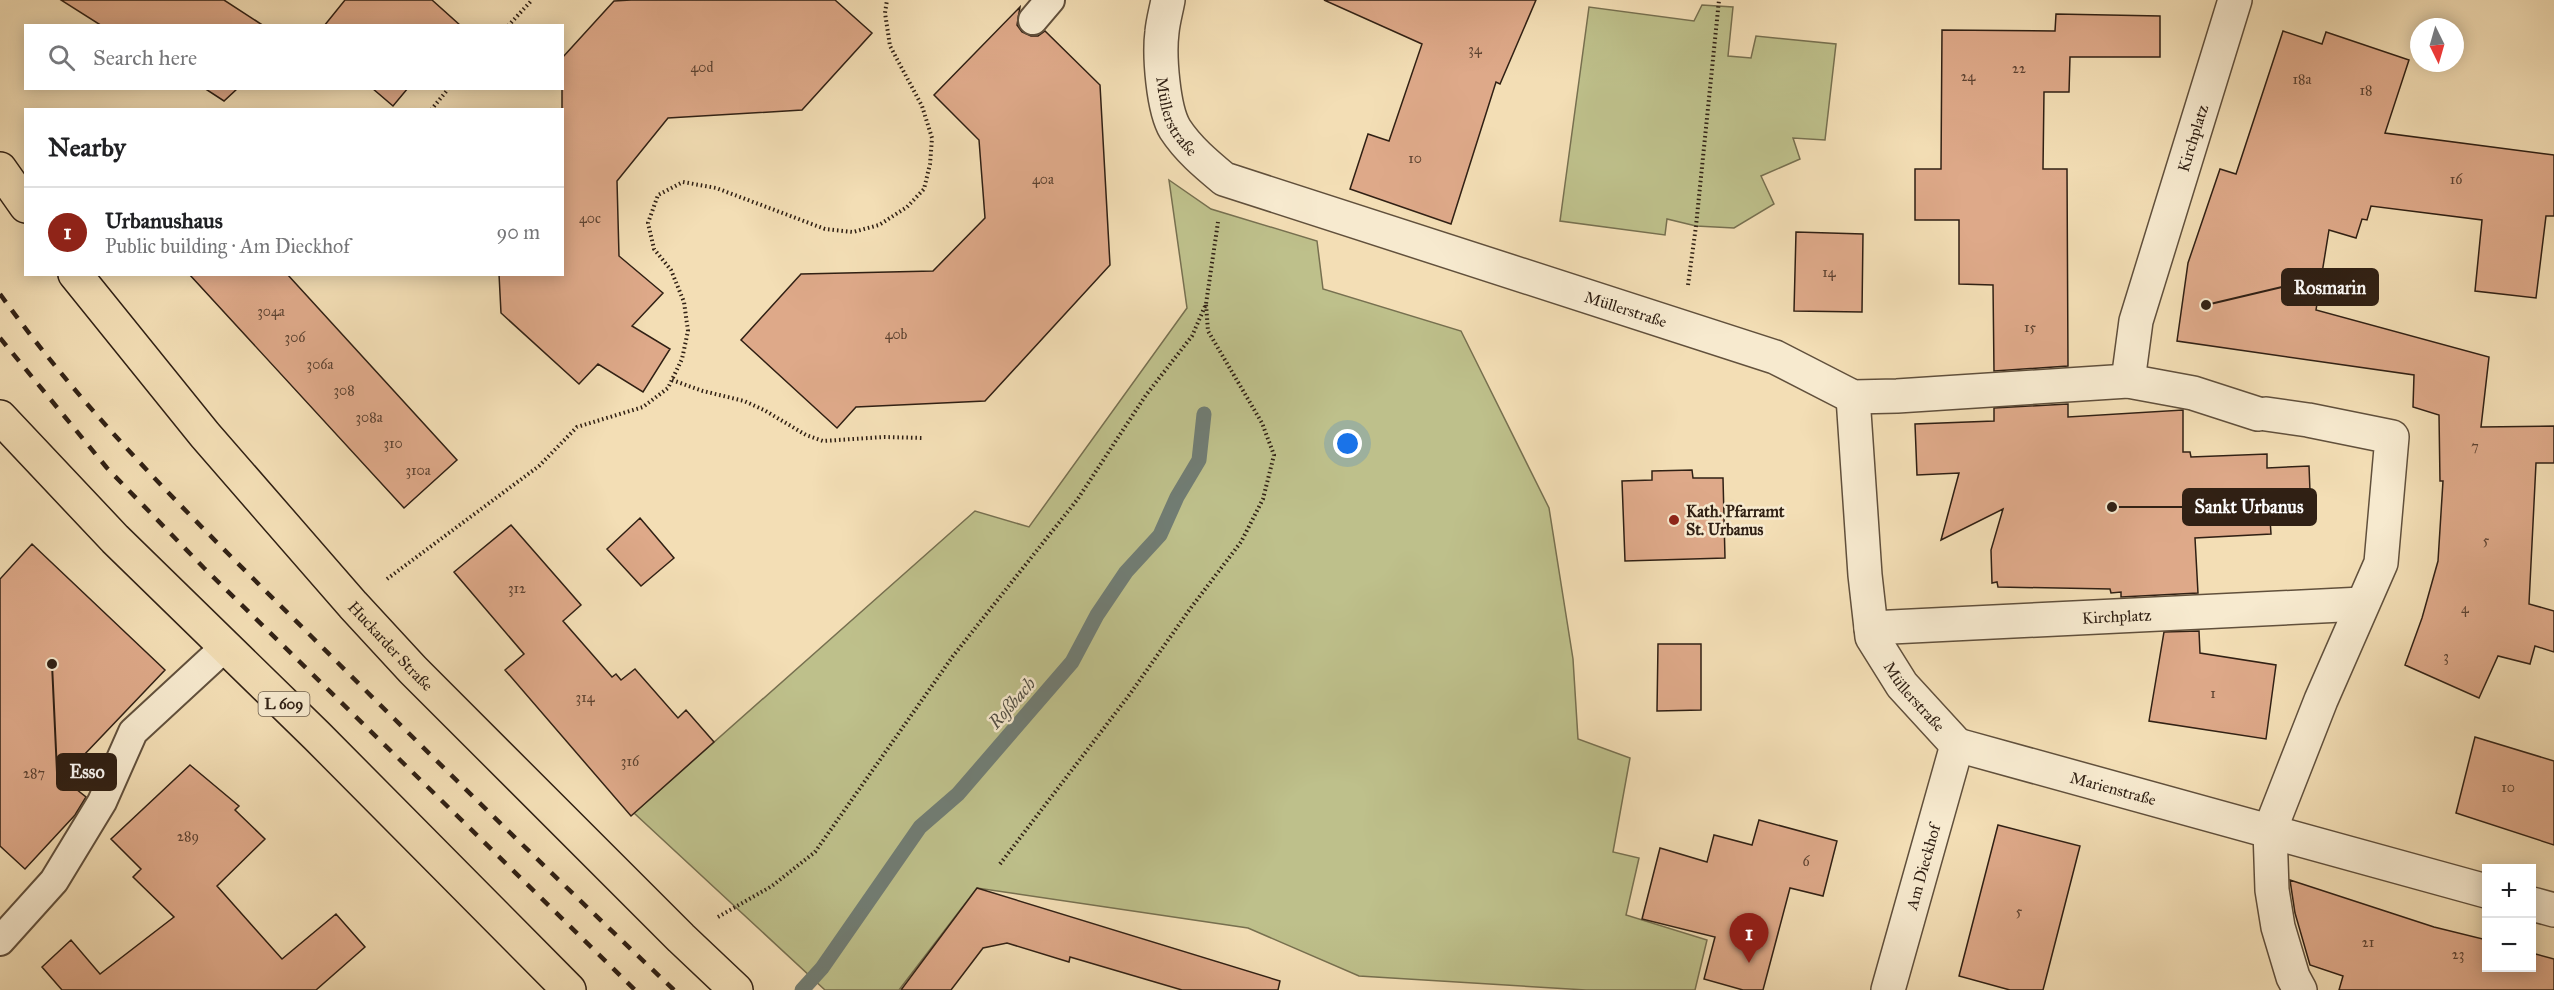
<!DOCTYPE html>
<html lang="en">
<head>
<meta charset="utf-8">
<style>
  :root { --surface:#fff; --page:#f2f2f2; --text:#202124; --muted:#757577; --line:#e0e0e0; --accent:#8f2418 }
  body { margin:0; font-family:"IM FELL Great Primer",serif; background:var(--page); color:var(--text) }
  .controls { position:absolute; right:18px; bottom:18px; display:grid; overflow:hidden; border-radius:0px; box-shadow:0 3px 15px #0003 }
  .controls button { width:54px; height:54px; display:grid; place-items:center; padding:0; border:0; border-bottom:2px solid var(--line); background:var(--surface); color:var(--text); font:30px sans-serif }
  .compass { position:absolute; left:2410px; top:18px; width:54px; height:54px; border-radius:50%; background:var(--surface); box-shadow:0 3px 15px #0003; rotate:175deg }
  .you { position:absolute; left:1348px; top:444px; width:21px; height:21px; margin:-15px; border:4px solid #fff; border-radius:50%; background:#1a73e8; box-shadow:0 0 0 9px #1a73e833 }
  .badge { display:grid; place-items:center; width:39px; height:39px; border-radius:50%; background:var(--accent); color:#fff; font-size:20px; font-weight:700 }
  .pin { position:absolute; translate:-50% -50px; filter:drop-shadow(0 2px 3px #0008) }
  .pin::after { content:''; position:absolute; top:32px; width:21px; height:18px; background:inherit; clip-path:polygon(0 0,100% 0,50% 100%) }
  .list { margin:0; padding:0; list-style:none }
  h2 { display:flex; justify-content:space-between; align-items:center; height:78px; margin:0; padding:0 24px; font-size:26px }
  h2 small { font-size:20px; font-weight:400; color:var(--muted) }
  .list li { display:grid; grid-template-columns:39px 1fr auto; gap:18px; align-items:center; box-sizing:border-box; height:90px; padding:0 24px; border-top:2px solid var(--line) }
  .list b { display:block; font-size:22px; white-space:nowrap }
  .list p { margin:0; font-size:20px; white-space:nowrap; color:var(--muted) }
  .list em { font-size:20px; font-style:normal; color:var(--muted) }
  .icon { flex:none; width:33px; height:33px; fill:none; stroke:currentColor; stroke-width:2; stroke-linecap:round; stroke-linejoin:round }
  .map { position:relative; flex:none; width:2554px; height:990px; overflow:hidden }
  .search { position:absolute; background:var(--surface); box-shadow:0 3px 15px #0003; left:24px; top:24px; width:540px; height:66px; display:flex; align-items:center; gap:15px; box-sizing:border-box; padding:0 21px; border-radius:0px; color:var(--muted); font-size:22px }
  .panel { position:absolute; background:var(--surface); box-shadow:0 3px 15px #0003; left:24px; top:108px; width:540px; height:168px; border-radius:0px }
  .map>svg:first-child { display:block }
  .green { fill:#bec08b; stroke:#777050; stroke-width:1.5 }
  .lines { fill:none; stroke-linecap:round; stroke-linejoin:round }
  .stream { stroke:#717d74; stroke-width:15 }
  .building { fill:#dea989; stroke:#302014; stroke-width:1.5 }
  .lane-casing { stroke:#61503c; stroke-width:32 }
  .street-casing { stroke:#61503c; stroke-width:36 }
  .primary-casing { stroke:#302014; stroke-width:36 }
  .path { stroke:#302014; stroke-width:4; stroke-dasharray:1.5 3; stroke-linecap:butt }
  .lane { stroke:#f7eacf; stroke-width:28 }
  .street { stroke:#f7eacf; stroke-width:33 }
  .primary { stroke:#f3deb5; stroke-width:33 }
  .rail { stroke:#302014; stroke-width:4.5; stroke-dasharray:10 10; stroke-linecap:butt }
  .poi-dot { fill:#8f2418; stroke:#f7eacf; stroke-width:2 }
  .labels { text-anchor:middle; stroke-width:5; stroke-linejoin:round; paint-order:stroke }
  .number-label { font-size:14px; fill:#5c4231 }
  .shield { fill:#f7eacf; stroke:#6c5d4c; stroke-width:1.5 }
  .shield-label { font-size:15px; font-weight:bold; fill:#302014 }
  .street-label { font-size:16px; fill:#302014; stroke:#f7eacf }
  .poi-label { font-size:16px; font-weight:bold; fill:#302014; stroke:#f7eacf; text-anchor:start }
  .water-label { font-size:18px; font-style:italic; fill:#514e44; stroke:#f7eacf }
  .leader { fill:none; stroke:#302014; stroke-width:2 }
  .callout-dot { fill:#302014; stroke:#f7eacf; stroke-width:2 }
  .callout { fill:#302014; stroke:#302014; stroke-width:2 }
  .callout-label { font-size:18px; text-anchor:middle; font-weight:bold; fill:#fff }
</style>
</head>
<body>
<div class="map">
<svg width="2554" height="990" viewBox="0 0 2554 990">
  <rect width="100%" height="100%" fill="#f3deb5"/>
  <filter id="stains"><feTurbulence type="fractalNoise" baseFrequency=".00333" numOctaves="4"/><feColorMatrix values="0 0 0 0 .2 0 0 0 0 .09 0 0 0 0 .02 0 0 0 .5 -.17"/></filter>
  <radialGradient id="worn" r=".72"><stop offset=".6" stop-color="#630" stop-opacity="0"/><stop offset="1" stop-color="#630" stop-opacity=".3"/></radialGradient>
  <!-- green -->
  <path class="green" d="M1702 5 1733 7 1728 56 1751 58 1756 36 1836 44 1825 140 1793 138 1800 159 1761 176 1774 204 1734 228 1696 226 1667 219 1665 235 1560 221 1589 7 1694 21Z
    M1169 180 1211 209 1317 241 1323 289 1461 331 1549 508 1573 659 1578 739 1630 758 1613 852 1639 858 1626 915 1707 940 1695 990H1586L1359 976 1248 928 977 888 899 990H825L634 813 975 511 1029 527 1187 308Z"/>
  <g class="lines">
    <!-- stream -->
    <path class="stream" d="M802 990 822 968 920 827 958 794 1072 662 1097 615 1126 572 1160 535 1177 497 1199 460 1204 414"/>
  </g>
  <!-- building -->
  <path class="building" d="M61 0H224L264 26H102Z
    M345 0H432L461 26H324Z
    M631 0H835L872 33 802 110 668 118 617 181 619 256 663 293 632 326 670 349 643 392 598 364 579 384 501 313 499 274H562V58L614 1Z
    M1324 0H1536L1500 84 1496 82 1451 224 1350 189 1368 134 1389 141 1422 44Z
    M1020 7 1017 25 1022 32 1031 36H1038L1045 31 1100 85 1110 265 985 401 856 407 837 428 741 340 801 274 933 271 985 218 979 140 934 95Z
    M2056 14 2160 16V57H2070L2069 92H2044L2043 169H2067L2068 366 1994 371 1993 285 1959 284V220H1915V169H1941L1942 30 2055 31Z
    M2283 31 2322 44 2326 32 2409 60 2385 133 2554 155V216H2546L2536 298 2475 291 2482 220 2371 206 2367 220 2362 219 2356 238 2329 230 2316 310 2489 357 2481 427 2554 426V463H2536L2529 604 2554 611V652L2535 646 2530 664 2498 656 2479 698 2405 665 2422 618 2438 561 2443 481H2440L2439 415 2413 407 2414 375 2177 341 2188 263 2220 169 2236 174Z
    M204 88H238L224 101Z
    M372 88H408L393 106Z
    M1796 232 1863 234 1862 312 1794 311Z
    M189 274H287L457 460 404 508Z
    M2068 404V417L2183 410V452H2190L2191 457 2267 454V468L2309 466 2311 516 2270 519 2271 534 2195 538 2198 593 2121 597V592L2111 593 2110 589 1998 587 1997 582 1992 583 1991 550 2003 509 1941 540 1959 473 1917 475 1915 424 1994 421V408Z
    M1692 470 1693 478H1723L1725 558 1625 561 1622 481 1652 480V471Z
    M640 518 674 558 641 586 607 549Z
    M511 525 581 605 563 621 612 677 616 674 621 680 635 669 678 718 686 710 714 742 631 816 505 670 524 654 454 572Z
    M32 544 165 670 62 778 86 797 75 815 25 869 0 846V579Z
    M2199 631 2200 653 2276 665 2266 739 2149 721 2164 632Z
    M1658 644H1701V710L1657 711Z
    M2475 737 2554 761V845L2456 813Z
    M190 765 239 806 235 810 265 839 217 886 282 959 336 914 365 947 316 990H62L42 967 71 940 100 974 174 917 133 877 141 869 111 839Z
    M1759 820 1837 841 1823 896 1790 888 1763 990H1743L1704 979 1715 937 1642 919 1660 848 1707 862 1714 835 1752 845Z
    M1998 825 2080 846 2043 990H2010L1959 976Z
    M2290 880 2434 927 2487 940V968H2532V953L2554 959V990H2339L2343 976 2310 965 2295 913Z
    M977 888 1280 981 1278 990H1182L1070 957 1069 962 1007 943 983 948 951 990H901Z"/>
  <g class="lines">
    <!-- lane casing -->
    <g class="lane-casing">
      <path id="lane" d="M1033 20 1050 0
        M0 941 54 881 102 802 133 732 225 647"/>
    </g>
    <!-- street casing -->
    <g class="street-casing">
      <g id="street">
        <path id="s1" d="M1168 0C1166 11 1163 21 1162 32 1159 55 1163 109 1175 129 1188 149 1206 164 1224 179L1775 357 1853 397 1897 396 2128 381 2193 393 2258 414"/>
        <path id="s2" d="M2128 381 2136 321 2235 0"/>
        <path id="s3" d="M1853 397 1865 575 1872 637 1902 685 1957 745"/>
        <path d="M2266 414 2308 420 2392 437 2381 563 2321 700 2270 830 2272 890 2278 927 2293 977 2300 990"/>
        <path id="s4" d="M1871 628 2362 604"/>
        <path id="s5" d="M1957 745 2486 891"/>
        <path d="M2532 904 2554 910"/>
        <path id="s6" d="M1888 990 1957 745"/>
      </g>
    </g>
    <!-- primary casing -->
    <g class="primary-casing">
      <g id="primary">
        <path d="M0 169 26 206"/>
        <path id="s7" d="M75 274 205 435 353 605 413 670 681 938 736 990"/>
        <path d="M0 417 115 539 317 736 569 990"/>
      </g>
    </g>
    <!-- path -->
    <path class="path" d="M508 26 532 0
      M431 110 449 88
      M1688 285 1696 226 1719 0
      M672 380 703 391 744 401 764 410 806 435 823 441 884 437 923 438
      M387 579 539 466 577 427 643 407 668 388 682 359 688 331 684 302 671 270 654 249 648 223 658 195 683 182 716 188 825 229 853 232 879 225 907 207 924 189 930 164 932 138 922 106 890 46 885 13 887 0
      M1000 864 1130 694 1190 609 1241 542 1263 499 1274 455 1262 423 1208 331 1206 304
      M718 917 772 886 815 852 953 656 1077 500 1146 395 1192 336 1206 304 1218 222"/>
    <!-- lane -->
    <use href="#lane" class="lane"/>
    <!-- street -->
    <use href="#street" class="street"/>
    <!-- primary -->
    <use href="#primary" class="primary"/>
    <!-- rail -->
    <path class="rail" d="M0 294C88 417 197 523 304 629 426 751 549 872 674 990
      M0 338 107 468 204 568 635 990"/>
  </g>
  <!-- markers -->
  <circle class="poi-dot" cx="1674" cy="520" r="6"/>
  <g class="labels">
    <!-- number labels -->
    <g class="number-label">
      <text x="1475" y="54">34</text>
      <text x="702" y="72">40d</text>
      <text x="2019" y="73">22</text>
      <text x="1968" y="81">24</text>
      <text x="2302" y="84">18a</text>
      <text x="2366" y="95">18</text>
      <text x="1415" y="163">10</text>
      <text x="1043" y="184">40a</text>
      <text x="2456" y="184">16</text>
      <text x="590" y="223">40c</text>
      <text x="1829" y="277">14</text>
      <text x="271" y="316">304a</text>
      <text x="2030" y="332">15</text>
      <text x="896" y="339">40b</text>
      <text x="295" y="342">306</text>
      <text x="320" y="369">306a</text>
      <text x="344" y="395">308</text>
      <text x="369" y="422">308a</text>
      <text x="393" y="448">310</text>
      <text x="2475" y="451">7</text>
      <text x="418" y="475">310a</text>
      <text x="2486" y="545">5</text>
      <text x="517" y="593">312</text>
      <text x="2465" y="613">4</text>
      <text x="2446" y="661">3</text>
      <text x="2213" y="698">1</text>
      <text x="585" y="702">314</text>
      <text x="630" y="766">316</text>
      <text x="34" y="778">287</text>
      <text x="2508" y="792">10</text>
      <text x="188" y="841">289</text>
      <text x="1806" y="866">6</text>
      <text x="2019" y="916">5</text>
      <text x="2368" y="947">21</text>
      <text x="2458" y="959">23</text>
    </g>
    <!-- shield labels -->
    <rect class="shield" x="258.5" y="692" width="51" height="24" rx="4.5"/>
    <g class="shield-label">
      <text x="284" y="709">L 609</text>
    </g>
    <!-- street labels -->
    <g class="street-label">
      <text dy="6" stroke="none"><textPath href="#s1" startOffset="120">Müllerstraße</textPath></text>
      <text dy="6" stroke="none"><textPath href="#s2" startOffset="252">Kirchplatz</textPath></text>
      <text dy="6" stroke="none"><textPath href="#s1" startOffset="624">Müllerstraße</textPath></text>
      <text dy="6" stroke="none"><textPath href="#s4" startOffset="246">Kirchplatz</textPath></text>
      <text dy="6" stroke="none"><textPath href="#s7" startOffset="488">Huckarder Straße</textPath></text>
      <text dy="6" stroke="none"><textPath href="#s3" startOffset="314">Müllerstraße</textPath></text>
      <text dy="6" stroke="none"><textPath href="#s5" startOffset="162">Marienstraße</textPath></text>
      <text dy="6" stroke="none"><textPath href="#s6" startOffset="128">Am Dieckhof</textPath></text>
    </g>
    <!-- poi labels -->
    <g class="poi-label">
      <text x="1686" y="517">Kath. Pfarramt<tspan x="1686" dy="18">St. Urbanus</tspan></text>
    </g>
    <!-- water labels -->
    <g class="water-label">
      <text transform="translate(1012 703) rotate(-49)" y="6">Roßbach</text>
    </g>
  </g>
  <!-- callouts -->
  <path class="leader" d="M2206 305L2282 287M2112 507L2183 507M52 664L57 772"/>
  <g class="callout-dot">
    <circle cx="2206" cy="305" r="6"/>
    <circle cx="2112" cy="507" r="6"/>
    <circle cx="52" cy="664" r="6"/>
  </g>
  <g class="callout">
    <rect x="2282" y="269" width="96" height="36" rx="6"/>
    <rect x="2183" y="489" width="133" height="36" rx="6"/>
    <rect x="57" y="754" width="59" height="36" rx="6"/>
  </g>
  <g class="callout-label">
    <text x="2330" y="294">Rosmarin</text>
    <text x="2249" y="513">Sankt Urbanus</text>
    <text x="87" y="778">Esso</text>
  </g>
  <rect width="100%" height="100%" filter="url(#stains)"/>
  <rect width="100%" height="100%" fill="url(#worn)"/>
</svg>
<div class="controls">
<button>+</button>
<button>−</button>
</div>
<svg class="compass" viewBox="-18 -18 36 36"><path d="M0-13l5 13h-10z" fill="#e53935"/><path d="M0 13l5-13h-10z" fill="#757577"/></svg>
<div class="you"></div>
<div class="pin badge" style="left:1749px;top:963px">1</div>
<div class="search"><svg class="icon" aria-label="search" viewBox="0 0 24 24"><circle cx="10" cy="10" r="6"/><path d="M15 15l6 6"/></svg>Search here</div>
<section class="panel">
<h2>Nearby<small></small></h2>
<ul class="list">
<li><span class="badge">1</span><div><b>Urbanushaus</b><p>Public building · Am Dieckhof</p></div><em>90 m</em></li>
</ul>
</section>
</div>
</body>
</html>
